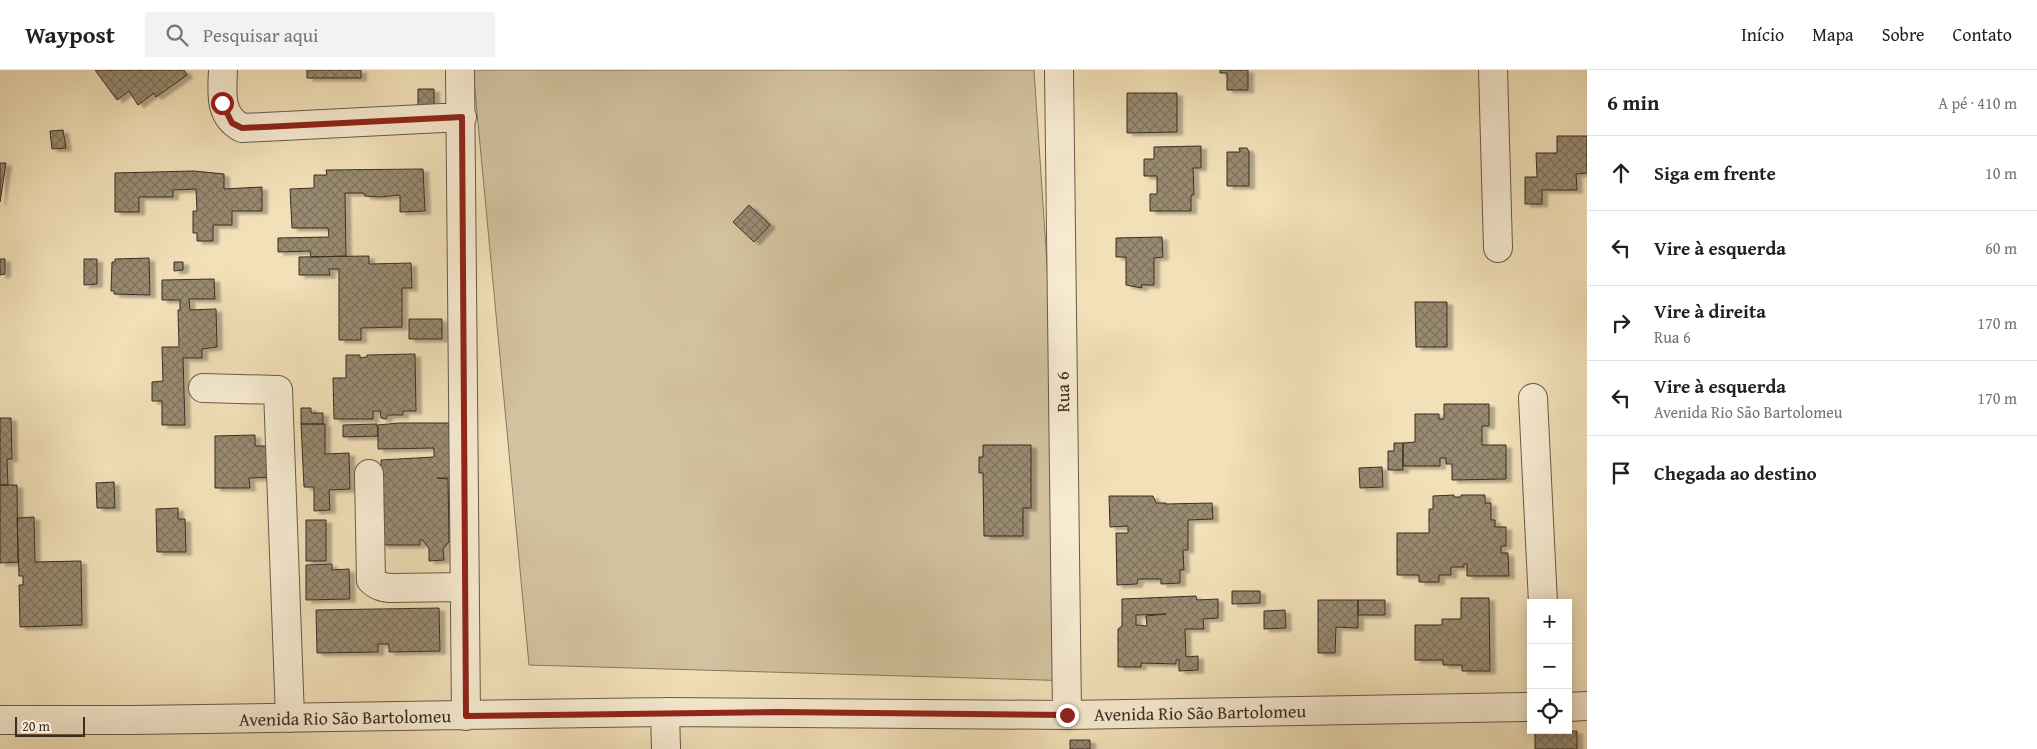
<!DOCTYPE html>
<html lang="pt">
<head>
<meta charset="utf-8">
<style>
  :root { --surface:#fff; --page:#f2f2f2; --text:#202124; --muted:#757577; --line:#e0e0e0 }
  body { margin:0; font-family:"Gentium Book Plus",serif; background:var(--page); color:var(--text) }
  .controls { position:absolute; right:15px; bottom:15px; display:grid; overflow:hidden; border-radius:0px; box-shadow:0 2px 12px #0003 }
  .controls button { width:45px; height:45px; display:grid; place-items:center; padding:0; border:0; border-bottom:1px solid var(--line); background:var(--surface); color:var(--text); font:25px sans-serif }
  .scale { position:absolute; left:15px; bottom:12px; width:70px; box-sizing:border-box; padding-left:5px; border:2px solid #392e25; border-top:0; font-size:14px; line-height:18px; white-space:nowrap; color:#392e25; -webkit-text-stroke:4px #f7ebd1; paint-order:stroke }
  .stop { position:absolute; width:15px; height:15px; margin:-11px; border:4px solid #8f2418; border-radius:50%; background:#fff }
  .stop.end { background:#8f2418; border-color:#fff; box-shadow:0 1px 5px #0008 }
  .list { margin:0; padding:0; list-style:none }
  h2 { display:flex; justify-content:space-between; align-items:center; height:65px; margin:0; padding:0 20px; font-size:21px }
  h2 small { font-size:16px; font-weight:400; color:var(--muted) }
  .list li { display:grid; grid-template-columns:32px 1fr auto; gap:15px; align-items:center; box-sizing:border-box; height:75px; padding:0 20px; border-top:1px solid var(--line) }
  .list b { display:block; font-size:19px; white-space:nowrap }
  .list p { margin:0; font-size:16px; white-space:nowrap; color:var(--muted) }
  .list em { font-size:16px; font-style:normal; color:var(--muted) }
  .icon { flex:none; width:28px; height:28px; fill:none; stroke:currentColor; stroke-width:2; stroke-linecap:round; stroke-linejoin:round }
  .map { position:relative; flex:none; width:1587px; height:679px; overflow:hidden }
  header { display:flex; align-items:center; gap:30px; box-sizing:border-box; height:70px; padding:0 25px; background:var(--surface); border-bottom:1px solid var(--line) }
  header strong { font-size:24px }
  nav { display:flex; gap:28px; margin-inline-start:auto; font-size:18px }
  .search { width:350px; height:45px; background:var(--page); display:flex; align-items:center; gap:12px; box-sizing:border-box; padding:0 18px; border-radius:0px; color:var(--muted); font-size:19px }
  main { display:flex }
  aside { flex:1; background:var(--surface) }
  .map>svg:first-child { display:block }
  .green { fill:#d3c29f; stroke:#867862 }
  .building { fill:url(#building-cross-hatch); stroke:#392e25; fill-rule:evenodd; filter:url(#shadow) }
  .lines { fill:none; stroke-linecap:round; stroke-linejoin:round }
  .minor-casing { stroke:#675a4a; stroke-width:30 }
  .minor { stroke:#f7ebd1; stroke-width:28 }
  .route { stroke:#8f2418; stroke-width:6 }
  .labels { text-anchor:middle; stroke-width:5; stroke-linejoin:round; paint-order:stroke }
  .street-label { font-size:18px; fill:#392e25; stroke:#f7ebd1 }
</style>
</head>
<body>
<header>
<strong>Waypost</strong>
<div class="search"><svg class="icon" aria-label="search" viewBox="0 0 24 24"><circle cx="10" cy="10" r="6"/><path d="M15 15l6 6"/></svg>Pesquisar aqui</div>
<nav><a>Início</a><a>Mapa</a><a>Sobre</a><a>Contato</a></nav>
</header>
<main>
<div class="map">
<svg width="1587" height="679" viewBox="0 0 1587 679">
  <defs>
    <pattern id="building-cross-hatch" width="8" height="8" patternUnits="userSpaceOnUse" patternTransform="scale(1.25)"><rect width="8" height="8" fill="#998b71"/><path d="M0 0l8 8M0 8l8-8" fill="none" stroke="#7e725d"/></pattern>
    <filter id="shadow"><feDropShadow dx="5.5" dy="3" stdDeviation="1" flood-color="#0004"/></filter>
  </defs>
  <rect width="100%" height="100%" fill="#f2e0b8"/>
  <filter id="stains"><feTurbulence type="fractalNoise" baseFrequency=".004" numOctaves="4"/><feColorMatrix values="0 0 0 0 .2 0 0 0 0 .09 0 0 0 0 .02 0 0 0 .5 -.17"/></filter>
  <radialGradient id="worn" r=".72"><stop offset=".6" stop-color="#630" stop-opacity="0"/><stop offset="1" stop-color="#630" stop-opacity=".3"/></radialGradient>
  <!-- green -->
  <path class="green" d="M473 0H1034L1075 611 529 595Z"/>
  <!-- building -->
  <path class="building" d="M95 0H184L187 5 156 27 154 23 138 35 129 21 117 30Z
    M307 0H361V8H307Z
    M1220 0H1248V20H1227V3H1220Z
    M418 19H434V38L418 39Z
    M1127 23H1177V62L1127 63Z
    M63 60 66 78 52 79 50 61Z
    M1557 66H1587V103L1576 104 1577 120H1542V134H1525V107H1537L1536 83H1557Z
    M1201 76V98H1193L1194 125H1191V141H1150V124H1157V106H1144V89H1154V77Z
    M1239 78H1247L1249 82V116H1227V82H1240Z
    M0 93H6L0 132Z
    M423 99 425 141 400 142V125L380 127 365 126 364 123H345L346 186 311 187 310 181 278 182V168L329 167 328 158H292L290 119 314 118V105H327L326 100Z
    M194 101 224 104V119L262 117V141H232V155H213V171H197V163H193V141H197L196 119 173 120V127H139V142H115V103Z
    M749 135 770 155 754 172 733 152Z
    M1162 167 1163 187 1154 188V215H1141L1142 218 1126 215V187H1116V168Z
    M369 186V194L411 193 412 218H402V257L361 258V270H339V199H329L330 205H299V187Z
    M149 188 150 225 114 224V221H111L112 192H115V189Z
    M0 189H5V204L0 205Z
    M84 189H97V214L84 215Z
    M174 192H183V200L174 201Z
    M214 209 215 229H189L190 240 216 239 217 277 202 279V288H183L185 355H162V331H152V312L163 311 162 277H179L178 240H180V230H162V210Z
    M1415 232H1447V277H1416Z
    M409 249H442V269H409Z
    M415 284 416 341H403V345H388L386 349 381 348 380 341H373V349H334L333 308H346V285H360V288L367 287V285Z
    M1444 334H1489V356H1482V375H1506V409L1452 410V394H1446V388H1440V396H1403V373L1415 372V344H1439V349H1444Z
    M301 338H311V343H323V354H301Z
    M0 348H11L12 389H7L8 415H0Z
    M399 353H449L450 408H437L448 409 449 472 443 479 444 490 429 491V479L423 470H420V475H382L381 390 434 387V378L378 379V355Z
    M301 354H325V384L349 383 350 419 329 420 330 440 314 441V417H304Z
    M377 354 378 366 343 367V355Z
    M255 365V376H280V407L249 408 250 418H215V366Z
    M1394 373H1403V400H1388V381H1394Z
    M983 375H1031V438H1023V466H984L983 403H979V387H983Z
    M1382 397 1383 417 1360 418 1359 398Z
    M114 412 115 438H97L96 413Z
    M0 415H17L18 492 0 493Z
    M1454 425V427H1461V425H1485V433H1491V450H1495V457H1506V476H1501V483H1508L1509 506H1467V494H1464V497H1451V505H1439V512H1419V505H1397V463H1429V439H1433V426Z
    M1109 426H1153L1156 433H1166V434L1212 433 1213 449 1188 450V480H1183L1184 500H1180V513L1161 514V509H1138L1137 514 1117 515 1116 463H1128V456L1110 457Z
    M178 438V449H185L186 482H157L156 439Z
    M34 447 35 492 81 491 82 555 20 557 19 515H23V506H19L17 448Z
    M306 450H326V491H306Z
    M332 494V500L349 499 350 529 306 530V495Z
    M1232 521H1260V533L1232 534Z
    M1196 526 1197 530 1218 529V548L1203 549 1204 559H1185L1186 587 1198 586V600L1179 601V590H1176V594L1141 593V597H1118V559L1122 556V529ZM1166 544 1146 546 1147 556 1136 555V545Z
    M1461 528H1489L1490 601H1462V595H1443V590H1415V555H1442V549H1461Z
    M1318 530H1358V558L1336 557 1335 583H1318Z
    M1358 530H1385V545H1358Z
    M439 538 440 581 389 582V574H378V582L317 583 316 540Z
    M1285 540 1286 558 1264 559V541Z
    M1577 661V679H1535V662Z
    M1070 670H1090V679H1070Z"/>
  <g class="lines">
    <!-- minor casing -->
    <g class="minor-casing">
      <path id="minor" d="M223 0C222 23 219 46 242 58L462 47
        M460 0 466 646
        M1059 0 1067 645
        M1493 0 1498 178
        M203 318 278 320 290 648
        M1533 328 1543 533
        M369 404 371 510C377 516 382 517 390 518L465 517
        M1568 637 1587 636
        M665 642 666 679
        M0 650H134L665 642 1067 645 1531 637"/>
    </g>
    <!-- minor -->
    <use href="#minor" class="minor"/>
  </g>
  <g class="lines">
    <!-- route -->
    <path class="route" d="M222 33 232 53 242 58 462 47 466 646 776 642 1067 645"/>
  </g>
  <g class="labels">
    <!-- street labels -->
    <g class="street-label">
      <text transform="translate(1063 322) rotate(-91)" y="6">Rua 6</text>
      <text transform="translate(1200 643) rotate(-1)" y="6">Avenida Rio São Bartolomeu</text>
      <text transform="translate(345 648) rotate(-1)" y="6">Avenida Rio São Bartolomeu</text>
    </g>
  </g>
  <rect width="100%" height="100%" filter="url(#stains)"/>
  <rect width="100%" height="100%" fill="url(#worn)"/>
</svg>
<div class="controls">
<button>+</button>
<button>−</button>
<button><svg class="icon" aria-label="locate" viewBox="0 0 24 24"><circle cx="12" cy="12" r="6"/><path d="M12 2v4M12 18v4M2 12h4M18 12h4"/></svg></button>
</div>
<div class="scale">20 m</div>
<div class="stop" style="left:222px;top:33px"></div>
<div class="stop end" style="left:1067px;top:645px"></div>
</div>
<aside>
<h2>6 min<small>A pé · 410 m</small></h2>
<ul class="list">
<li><svg class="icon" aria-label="ahead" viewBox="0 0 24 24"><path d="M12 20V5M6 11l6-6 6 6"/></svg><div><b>Siga em frente</b></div><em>10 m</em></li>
<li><svg class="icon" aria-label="left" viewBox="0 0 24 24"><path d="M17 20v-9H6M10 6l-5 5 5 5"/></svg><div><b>Vire à esquerda</b></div><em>60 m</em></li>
<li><svg class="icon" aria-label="right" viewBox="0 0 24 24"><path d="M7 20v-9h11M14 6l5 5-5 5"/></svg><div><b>Vire à direita</b><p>Rua 6</p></div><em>170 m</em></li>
<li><svg class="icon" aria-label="left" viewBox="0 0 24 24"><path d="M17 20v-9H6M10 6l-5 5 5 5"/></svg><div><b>Vire à esquerda</b><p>Avenida Rio São Bartolomeu</p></div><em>170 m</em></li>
<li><svg class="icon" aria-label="arrive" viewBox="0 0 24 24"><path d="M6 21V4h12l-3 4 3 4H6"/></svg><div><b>Chegada ao destino</b></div></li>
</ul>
</aside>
</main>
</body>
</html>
